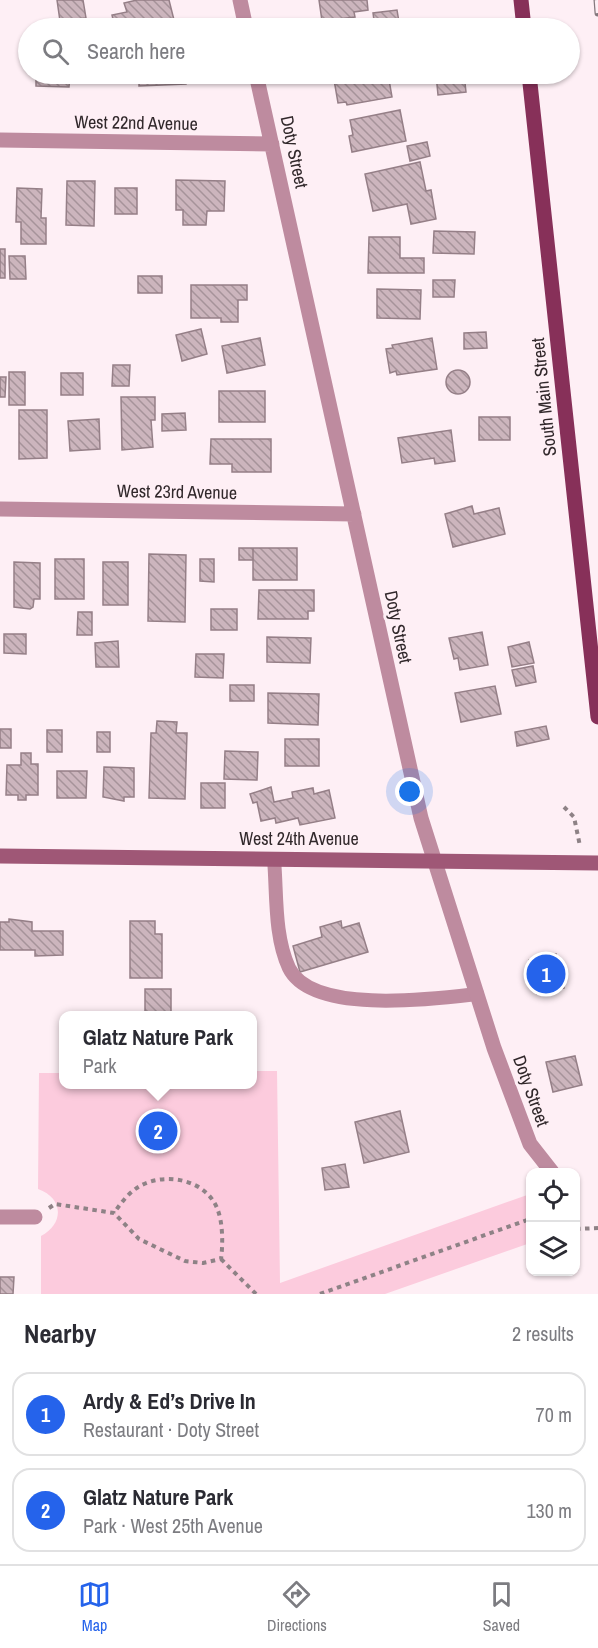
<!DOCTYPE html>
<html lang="en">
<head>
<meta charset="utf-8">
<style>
  :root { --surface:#fff; --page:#f7f7f7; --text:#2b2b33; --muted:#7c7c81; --line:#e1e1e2; --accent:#2563eb }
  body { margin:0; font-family:"Archivo Narrow",sans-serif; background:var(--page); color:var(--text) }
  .controls { position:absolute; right:18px; bottom:18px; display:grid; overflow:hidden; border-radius:12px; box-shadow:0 2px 4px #0004 }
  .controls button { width:54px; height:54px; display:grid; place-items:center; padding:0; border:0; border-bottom:2px solid var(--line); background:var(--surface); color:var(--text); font:30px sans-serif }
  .you { position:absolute; left:410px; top:792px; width:21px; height:21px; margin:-15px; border:4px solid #fff; border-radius:50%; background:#1a73e8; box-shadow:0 0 0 9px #1a73e833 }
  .badge { display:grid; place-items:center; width:39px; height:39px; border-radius:50%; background:var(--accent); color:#fff; font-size:20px; font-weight:700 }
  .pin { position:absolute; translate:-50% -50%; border:3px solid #fff; box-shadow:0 2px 6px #0006 }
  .popup { position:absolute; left:59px; top:1011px; width:198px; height:78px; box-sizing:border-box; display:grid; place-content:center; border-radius:12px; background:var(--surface); filter:drop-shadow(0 2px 4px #0005); font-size:20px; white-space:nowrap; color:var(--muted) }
  .popup b { font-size:22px; color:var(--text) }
  .popup::after { content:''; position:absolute; left:50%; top:100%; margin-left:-12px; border:12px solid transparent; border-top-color:var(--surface) }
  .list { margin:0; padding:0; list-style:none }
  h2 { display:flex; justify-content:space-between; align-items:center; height:78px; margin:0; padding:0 24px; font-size:26px }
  h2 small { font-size:20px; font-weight:400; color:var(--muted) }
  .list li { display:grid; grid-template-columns:39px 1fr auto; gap:18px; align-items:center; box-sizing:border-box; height:84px; margin:0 12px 12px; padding:0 12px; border:2px solid var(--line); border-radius:18px }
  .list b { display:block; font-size:22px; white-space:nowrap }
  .list p { margin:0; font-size:20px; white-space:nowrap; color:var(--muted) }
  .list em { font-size:20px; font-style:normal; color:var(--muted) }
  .icon { flex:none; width:33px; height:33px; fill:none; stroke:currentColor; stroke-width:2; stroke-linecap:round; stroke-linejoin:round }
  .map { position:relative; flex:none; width:598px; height:1294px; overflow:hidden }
  .search { position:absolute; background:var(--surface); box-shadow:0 2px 4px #0004; left:18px; right:18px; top:18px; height:66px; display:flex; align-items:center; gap:15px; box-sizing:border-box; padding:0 21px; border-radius:33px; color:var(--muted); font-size:22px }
  .sheet { height:270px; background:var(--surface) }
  nav { display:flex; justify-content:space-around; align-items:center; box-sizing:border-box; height:84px; border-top:2px solid var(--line); background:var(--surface); font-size:16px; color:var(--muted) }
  nav a { display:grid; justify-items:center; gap:3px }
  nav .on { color:var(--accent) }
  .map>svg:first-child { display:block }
  .park { fill:#fccbdd }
  .building { fill:url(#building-back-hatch); stroke:#957f87; stroke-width:1.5 }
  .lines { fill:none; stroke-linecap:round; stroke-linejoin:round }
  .path { stroke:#8e8286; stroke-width:4; stroke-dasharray:4.5 4.5; stroke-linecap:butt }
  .lane { stroke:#be8b9f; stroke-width:14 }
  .street { stroke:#be8b9f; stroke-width:15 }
  .secondary { stroke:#9f5776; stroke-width:15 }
  .primary { stroke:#873059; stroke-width:15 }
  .rail-casing { stroke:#84787d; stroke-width:7 }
  .rail { stroke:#feeff5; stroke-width:4.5; stroke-dasharray:14; stroke-linecap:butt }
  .labels { text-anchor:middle; stroke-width:6; stroke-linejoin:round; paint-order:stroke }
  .street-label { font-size:18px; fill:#31282b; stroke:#feeff5 }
</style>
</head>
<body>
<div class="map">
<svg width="598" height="1294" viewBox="0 0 598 1294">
  <defs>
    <pattern id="building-back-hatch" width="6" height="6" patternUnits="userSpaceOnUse" patternTransform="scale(1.5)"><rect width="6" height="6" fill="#ccb5bd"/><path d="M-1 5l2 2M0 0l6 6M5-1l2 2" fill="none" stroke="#a6939a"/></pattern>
  </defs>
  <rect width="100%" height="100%" fill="#feeff5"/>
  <!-- park -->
  <path class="park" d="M253 1071H277L280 1283 530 1194V1243L385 1294H41V1236C64 1224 64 1198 38 1189L39 1073H63V1084H252Z"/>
  <!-- building -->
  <path class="building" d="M57 0H83L86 18 60 21Z
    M137 0H169L174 20 140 28H115L112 15 127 12 124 3Z
    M319 0H367L368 10 354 12 355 17 322 21Z
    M397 10 400 28H375L373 13Z
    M36 74H70L69 87 36 86Z
    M139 74H186V84L139 86Z
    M333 74H388L392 97 347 105 346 102 338 103Z
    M436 74H464L466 92 438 95Z
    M400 110 406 141 352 152 349 136 353 135 350 120Z
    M427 142 430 156 410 161 407 146Z
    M420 162 426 191 431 190 436 219 411 224 407 204 373 211 365 174Z
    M176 180 225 181 224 211H207L206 225H183V210H176Z
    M67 181H95L94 226 66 225Z
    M17 188 42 189 41 218H46V244H21V222H16Z
    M115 188H137V214H115Z
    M434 231 475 232 474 254 433 253Z
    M369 237H400V258H424V273H368Z
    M0 249H5V278H0Z
    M9 256H25L26 279H10Z
    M138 276H162V293H138Z
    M433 280H455L454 297H433Z
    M191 285H247V300H238V322H221V318H191Z
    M377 289 421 290 420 319 377 318Z
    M201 329 207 354 182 361 176 335Z
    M486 332 487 348 464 349V333Z
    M260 338 265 365 227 373 222 346Z
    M432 338 437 369 397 375 396 371 390 373 386 349 393 348 392 345Z
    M113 365H130L129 386H112Z
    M446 382a12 12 0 1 1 24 0a12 12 0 1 1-24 0Z
    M9 372H25V405H9Z
    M61 373H83V395H61Z
    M0 377H6L5 397H0Z
    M219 391H265V422H219Z
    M121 397H155V420H151L153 447 122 450Z
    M19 410H47V458L19 459Z
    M185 413 186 430 162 431V414Z
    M479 417H510V440H479Z
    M99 419 100 449 70 451 68 421Z
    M451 430 455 461 435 464 434 458 402 463 398 438Z
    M211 439H271V472H232V464H210Z
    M472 506 474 514 499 508 505 534 453 547 445 514Z
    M239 548H253V560H239Z
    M253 548H297V580H253Z
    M149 554 186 555 185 622 148 621Z
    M55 559H84V599H55Z
    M200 559H214V582L200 581Z
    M14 562 40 563V599H34L33 607 30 609 14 607Z
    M103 562H128V605H103Z
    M259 590H314V611H308V619H258Z
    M211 609H237V630H211Z
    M78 612H92V635H77Z
    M482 632 488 665 460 670 458 658 454 659 449 638Z
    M4 634H26V654L4 653Z
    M267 637 311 638 310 663 267 662Z
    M118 641 119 667H96L95 643Z
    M529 642 534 663 512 667 508 647Z
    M196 654H224L223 678 195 677Z
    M533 666 536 682 516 686 512 670Z
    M230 685H254V701H230Z
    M495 686 501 714 461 722 455 693Z
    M268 693 319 694 318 725 268 723Z
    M157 721 177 722 176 733H187L185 799 149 798 151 733H156Z
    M546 726 549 739 517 746 515 732Z
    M0 729H11V748H0Z
    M47 730H62V752H47Z
    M97 732H110V752H97Z
    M285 739H319V766H285Z
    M225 751 258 752 257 780 224 779Z
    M21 753H31V764H38V795H26V800H18V795H6L7 765H21Z
    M104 767 134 768V797H124V801L103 797Z
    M57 771H87L86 798H57Z
    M201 783H225V808H201Z
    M271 787 274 802 293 798 292 792 313 788 314 794 329 790 335 818 300 825 298 818 276 823 275 818 261 821 257 802 253 803 250 794Z
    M9 919 32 922V931H63V955L35 956V950H0V922H9Z
    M130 921H155V934H162V978H130Z
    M341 921 342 928 359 923 368 952 300 972 293 946 322 937 320 927Z
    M556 954 564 988 537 994 529 960Z
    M145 989H171V1016H145Z
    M575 1056 582 1085 553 1092 546 1062Z
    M400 1111 409 1152 364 1163 355 1122Z
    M345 1164 349 1187 325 1190 322 1168Z
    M0 1277H14L13 1294H0Z"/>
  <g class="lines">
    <!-- path -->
    <path class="path" d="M564 807 574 817 580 846
      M49 1208 55 1204 114 1213 139 1239 185 1261 203 1263 221 1259C223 1244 223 1222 217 1208 205 1179 165 1172 140 1186 129 1192 121 1203 114 1213
      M576 1229 598 1228
      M221 1259 256 1294
      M320 1294 530 1219"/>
    <!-- lane -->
    <path class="lane" d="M274 859C277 893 274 936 289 968 312 1015 434 999 477 994"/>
    <!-- street -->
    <path class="street" d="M240 0 246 28
      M256 74 421 818 494 1048 530 1144 552 1172
      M0 140 272 144
      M0 509 354 514
      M0 1217H35"/>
    <!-- secondary -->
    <path class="secondary" d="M0 856 598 863"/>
    <!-- primary -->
    <path class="primary" d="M521 0 524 28
      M529 74 598 717"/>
    <!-- rail casing -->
    <g class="rail-casing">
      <path id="rail" d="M597 0 598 13"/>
    </g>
    <!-- rail -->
    <use href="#rail" class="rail"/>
  </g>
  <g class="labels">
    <!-- street labels -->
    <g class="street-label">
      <text transform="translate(136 123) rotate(1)" y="6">West 22nd Avenue</text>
      <text transform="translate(294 152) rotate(78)" y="6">Doty Street</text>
      <text transform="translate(544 397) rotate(-96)" y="6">South Main Street</text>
      <text transform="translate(177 492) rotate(1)" y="6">West 23rd Avenue</text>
      <text transform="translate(398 627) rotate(78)" y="6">Doty Street</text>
      <text x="299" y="845">West 24th Avenue</text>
      <text transform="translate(531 1091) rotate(70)" y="6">Doty Street</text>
    </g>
  </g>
</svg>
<div class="controls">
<button><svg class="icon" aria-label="locate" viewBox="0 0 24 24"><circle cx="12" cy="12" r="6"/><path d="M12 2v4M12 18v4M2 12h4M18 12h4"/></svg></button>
<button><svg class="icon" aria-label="layers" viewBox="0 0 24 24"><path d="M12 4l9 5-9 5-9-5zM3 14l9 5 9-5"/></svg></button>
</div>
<div class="you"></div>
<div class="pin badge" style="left:546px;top:974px">1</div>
<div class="pin badge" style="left:158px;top:1131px">2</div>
<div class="popup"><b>Glatz Nature Park</b>Park</div>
<div class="search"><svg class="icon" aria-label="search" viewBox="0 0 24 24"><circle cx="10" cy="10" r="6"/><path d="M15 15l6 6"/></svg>Search here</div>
</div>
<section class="sheet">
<h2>Nearby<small>2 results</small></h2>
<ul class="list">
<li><span class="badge">1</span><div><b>Ardy &amp; Ed’s Drive In</b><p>Restaurant · Doty Street</p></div><em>70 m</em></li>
<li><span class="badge">2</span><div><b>Glatz Nature Park</b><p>Park · West 25th Avenue</p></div><em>130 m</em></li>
</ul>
</section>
<nav>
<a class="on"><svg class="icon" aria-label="map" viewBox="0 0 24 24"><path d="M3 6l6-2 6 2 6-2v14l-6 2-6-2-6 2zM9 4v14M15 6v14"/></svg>Map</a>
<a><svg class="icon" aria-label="directions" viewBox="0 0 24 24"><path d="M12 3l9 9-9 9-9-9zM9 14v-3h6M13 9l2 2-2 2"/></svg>Directions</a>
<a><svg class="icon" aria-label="saved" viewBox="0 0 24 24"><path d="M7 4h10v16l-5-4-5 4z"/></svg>Saved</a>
</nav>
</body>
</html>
